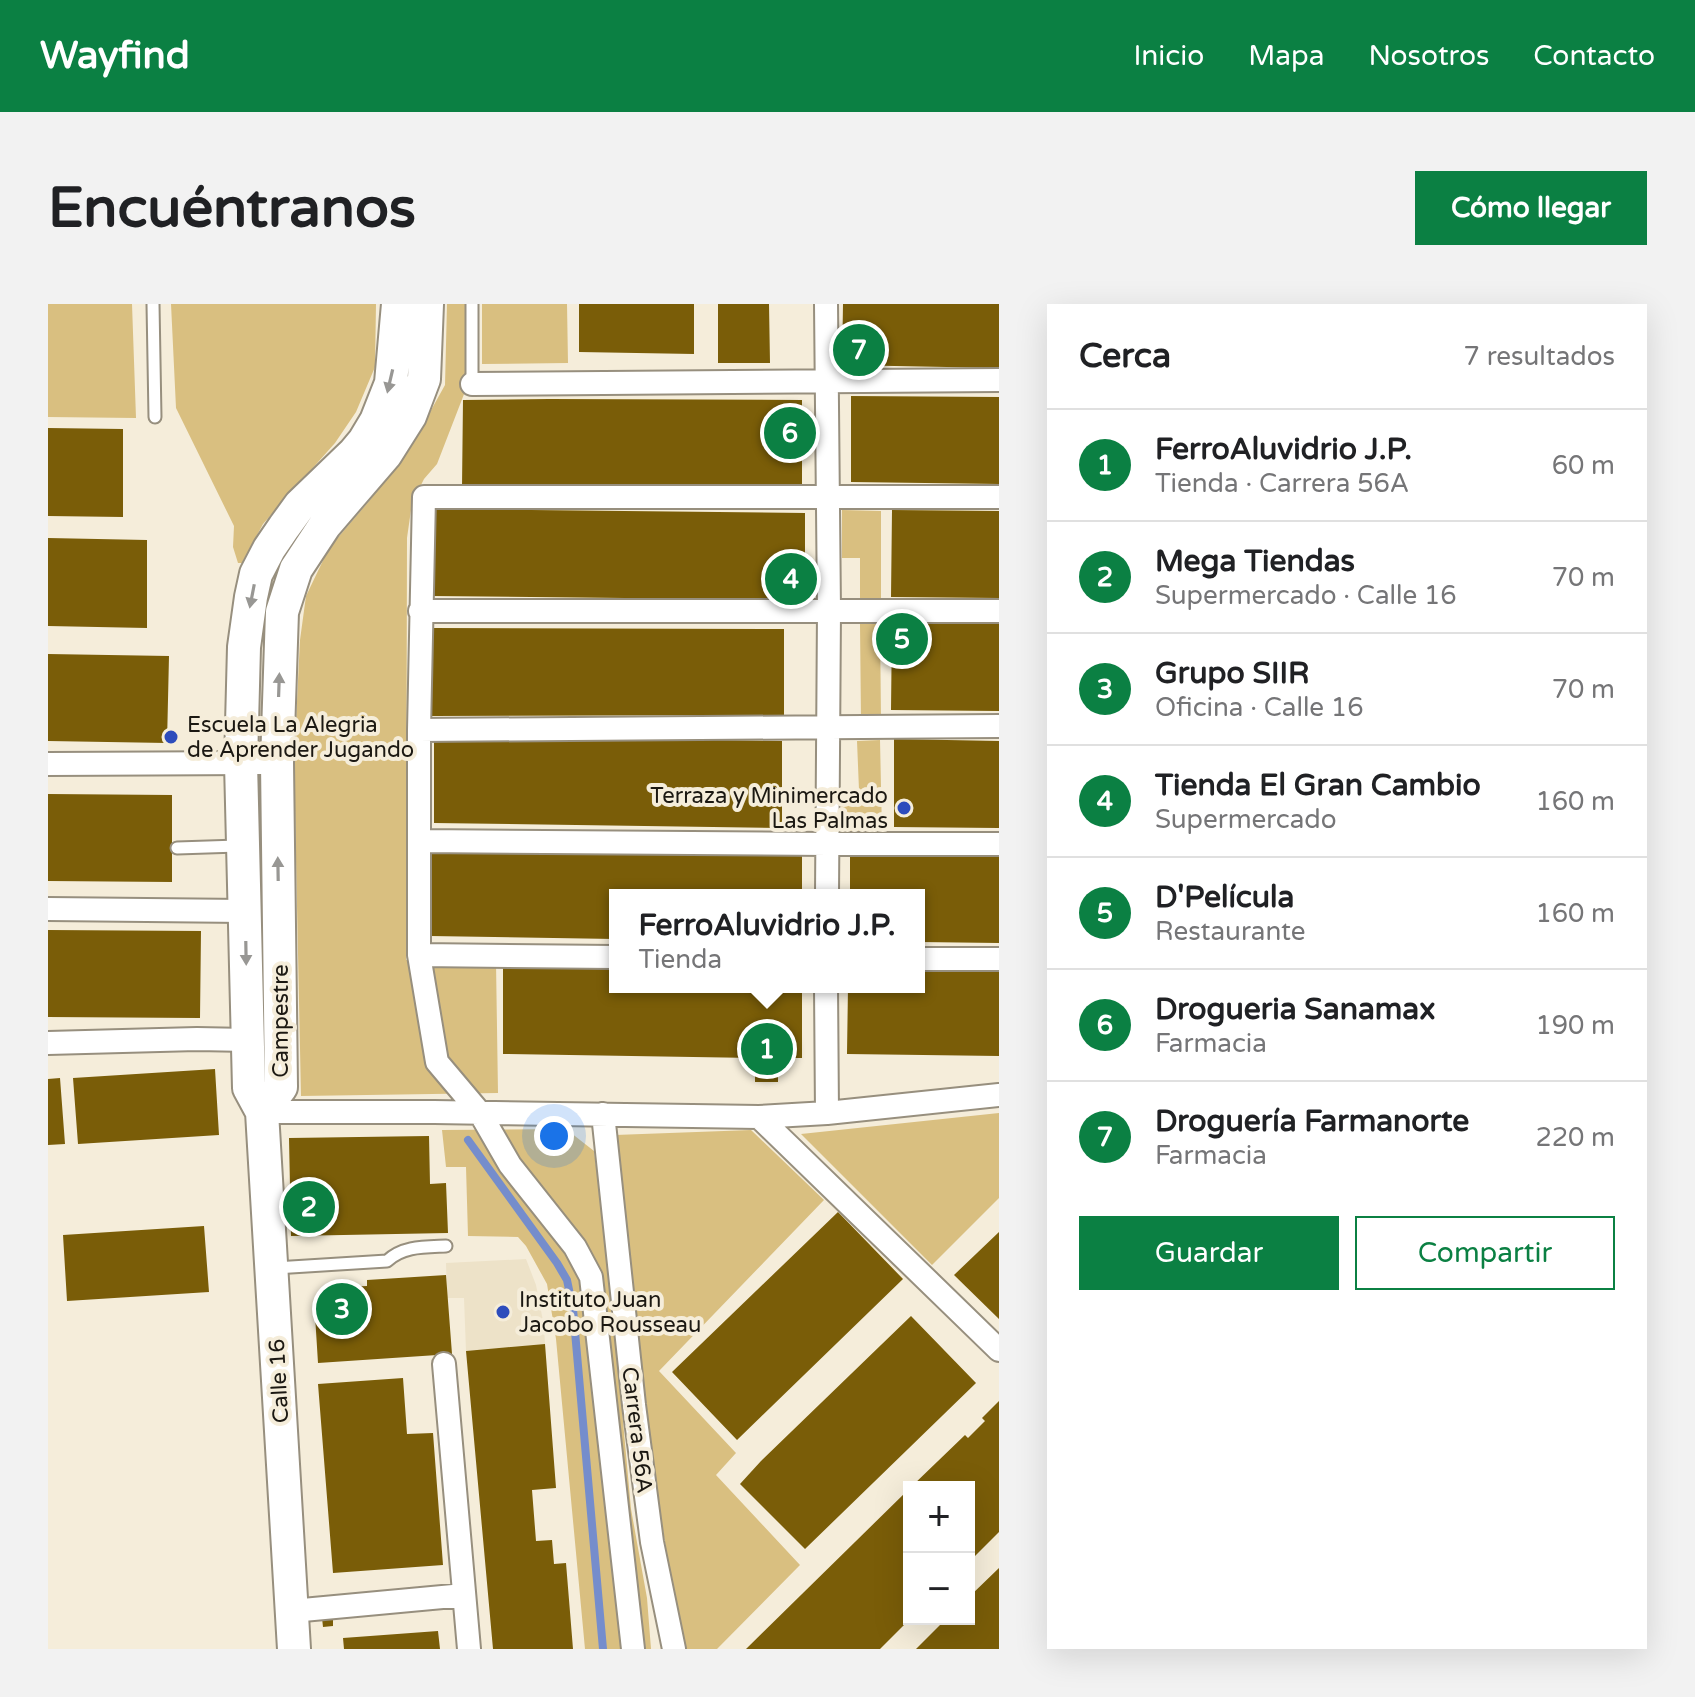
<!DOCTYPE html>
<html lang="es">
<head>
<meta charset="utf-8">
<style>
  :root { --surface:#fff; --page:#f2f2f2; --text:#202124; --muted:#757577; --line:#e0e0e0; --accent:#0b8043 }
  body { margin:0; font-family:"Varela Round",sans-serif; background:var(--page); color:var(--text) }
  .controls { position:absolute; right:24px; bottom:24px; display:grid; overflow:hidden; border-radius:0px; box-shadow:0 8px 32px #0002 }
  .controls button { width:72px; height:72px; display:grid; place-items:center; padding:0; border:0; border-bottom:2px solid var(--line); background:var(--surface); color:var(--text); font:40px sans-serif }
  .you { position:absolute; left:506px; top:832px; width:28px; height:28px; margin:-20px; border:6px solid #fff; border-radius:50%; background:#1a73e8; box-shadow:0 0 0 12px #1a73e833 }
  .badge { display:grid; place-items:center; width:52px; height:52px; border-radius:50%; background:var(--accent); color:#fff; font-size:26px; font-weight:700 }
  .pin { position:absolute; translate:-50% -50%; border:4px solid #fff; box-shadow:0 2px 8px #0006 }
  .popup { position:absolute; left:561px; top:585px; width:316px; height:104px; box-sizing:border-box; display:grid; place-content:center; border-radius:0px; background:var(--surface); filter:drop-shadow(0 2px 6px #0005); font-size:26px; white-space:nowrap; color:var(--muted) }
  .popup b { font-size:30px; color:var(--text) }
  .popup::after { content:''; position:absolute; left:50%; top:100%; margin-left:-16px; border:16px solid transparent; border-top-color:var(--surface) }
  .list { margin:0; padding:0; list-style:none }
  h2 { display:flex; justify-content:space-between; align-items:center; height:104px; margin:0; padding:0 32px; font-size:34px }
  h2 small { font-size:26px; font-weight:400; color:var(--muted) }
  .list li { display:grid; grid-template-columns:52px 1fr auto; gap:24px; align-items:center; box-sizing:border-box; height:112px; padding:0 32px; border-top:2px solid var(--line) }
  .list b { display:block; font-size:30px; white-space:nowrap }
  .list p { margin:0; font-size:26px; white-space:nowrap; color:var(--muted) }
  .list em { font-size:26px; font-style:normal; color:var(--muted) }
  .actions { display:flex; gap:16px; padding:24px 32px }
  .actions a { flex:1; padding:18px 0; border:2px solid var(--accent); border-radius:0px; text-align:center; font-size:28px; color:var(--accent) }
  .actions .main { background:var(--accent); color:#fff }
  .map { position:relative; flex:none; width:951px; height:1345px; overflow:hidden; border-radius:0px }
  header { display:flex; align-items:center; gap:48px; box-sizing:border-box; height:112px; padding:0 40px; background:var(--accent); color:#fff }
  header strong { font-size:38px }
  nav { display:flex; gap:44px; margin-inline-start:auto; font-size:28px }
  .intro { display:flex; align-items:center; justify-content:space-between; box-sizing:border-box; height:192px; padding:0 48px }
  h1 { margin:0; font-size:56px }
  .button { padding:20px 36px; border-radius:0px; background:var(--accent); color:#fff; font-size:28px; font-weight:700 }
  main { display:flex; gap:48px; padding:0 48px }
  aside { flex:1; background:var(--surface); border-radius:0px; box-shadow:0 8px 32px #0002 }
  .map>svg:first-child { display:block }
  .built { fill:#ede2c8 }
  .green { fill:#d9bf80 }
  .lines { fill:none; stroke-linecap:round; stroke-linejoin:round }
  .stream { stroke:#758dcc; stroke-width:8 }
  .building { fill:#7a5d08 }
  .lane-casing { stroke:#978f7e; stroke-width:15 }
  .street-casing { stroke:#978f7e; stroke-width:26 }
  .secondary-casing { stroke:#978f7e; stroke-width:36 }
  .lane { stroke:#fff; stroke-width:11 }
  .street { stroke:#fff; stroke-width:22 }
  .secondary { stroke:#fff; stroke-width:32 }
  .oneway { fill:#989794 }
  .poi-dot { fill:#2d4cbc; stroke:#f5edda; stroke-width:3 }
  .labels { text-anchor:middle; stroke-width:8; stroke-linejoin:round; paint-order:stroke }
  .poi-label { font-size:22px; fill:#1b1812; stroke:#f5edda; text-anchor:start }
  .street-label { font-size:22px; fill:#1b1812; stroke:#f5edda }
</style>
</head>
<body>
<header>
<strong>Wayfind</strong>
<nav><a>Inicio</a><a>Mapa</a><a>Nosotros</a><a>Contacto</a></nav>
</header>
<div class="intro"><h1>Encuéntranos</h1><a class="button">Cómo llegar</a></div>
<main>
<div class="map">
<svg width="951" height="1345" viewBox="0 0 951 1345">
  <rect width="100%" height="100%" fill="#f5edda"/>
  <!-- built -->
  <path class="built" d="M478 955 488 981 496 1022 497 1040 418 1047 416 994H399L398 959Z"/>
  <!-- green -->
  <path class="green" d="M0 0H84L88 114 0 113Z
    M123 0H328L327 63 308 108 287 139 215 220 194 259H190L185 243 186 222 128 104Z
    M399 0H418V85L389 160 376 175 364 199 359 234 358 656 448 658 450 789 253 792 246 459 252 336 258 292 281 244 322 196 362 144 397 81Z
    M434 0H519L520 59 434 60Z
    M794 206 833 207V295H812V254H794Z
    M812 320H832L833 416H813Z
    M832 436 834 528H794L793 487 811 486 809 437Z
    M951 809V894L884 961 753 830Z
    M518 825 546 847 559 942 583 1205 599 1294 603 1345H537L508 1035 499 980 478 942 470 933 420 932 418 863H398L394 826Z
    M703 826 776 896 611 1067 688 1149 668 1171 752 1261 669 1345H637C601 1176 586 1002 567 831Z"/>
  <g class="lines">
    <!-- stream -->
    <path class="stream" d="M420 836 509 959 519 976 525 1005 555 1345"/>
  </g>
  <!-- building -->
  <path class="building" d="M531 0H646V50L531 48Z
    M670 0H721L722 59H670Z
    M795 0H951V64L794 61Z
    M803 92 951 93V180L803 178Z
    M501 95 754 96V184L414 183 415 96Z
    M0 124 75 125V213L0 212Z
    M384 205 757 209V296L384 292Z
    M844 206 951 207V294L843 293Z
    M0 234 99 236V324L0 322Z
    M844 319 951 320V407L843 406Z
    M383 324 736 325V411L384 412Z
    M0 350 121 352 119 439 0 437Z
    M386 432 734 437V524L386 519Z
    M846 435 951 437V524L846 523Z
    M0 490 124 491V578L0 577Z
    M383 546 754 550V591H567V635L382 632Z
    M828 550 951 552V639L871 638V591H802V552Z
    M0 626 153 627 152 714 0 713Z
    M455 662 567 664V683H754V754H730V778H707V754L455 750Z
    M871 664 951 665V752L799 750 800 683H871Z
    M167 765 171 831 30 840 25 774Z
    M12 774 17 840 0 841V775Z
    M381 832 382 880 398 879 400 929 243 932 241 834Z
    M790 908 855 975 689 1136 624 1068Z
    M156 922 161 988 19 997 15 931Z
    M951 928V1015L906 971Z
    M398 971 404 1050 270 1059 266 995 298 993 297 983 319 982V976Z
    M863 1012 928 1079 757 1245 692 1180 713 1157Z
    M497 1040 508 1184 484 1186 488 1237 504 1236 506 1260 518 1259 525 1345H445L418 1047Z
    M355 1074 359 1130 385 1129 395 1261 285 1269 270 1080Z
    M951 1097V1228L921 1258V1183H863L917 1131 920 1134 937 1117 934 1114Z
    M861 1185V1316L832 1345H698Z
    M951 1264V1345H868L898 1315H921V1293Z
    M285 1313V1322L275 1323 274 1314Z
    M390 1327 392 1345H296L295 1334Z"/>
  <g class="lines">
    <!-- lane casing -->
    <g class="lane-casing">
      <path id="lane" d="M105 0 107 113
        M424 80V0
        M129 544 190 542
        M227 964 339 957C355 942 376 943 398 942"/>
    </g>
    <!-- street casing -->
    <g class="street-casing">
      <path id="street" d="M778 0 781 307 779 591
        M424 80 951 76
        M372 307H951
        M371 426 951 422
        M0 460 229 459
        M371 537 780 540H951
        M0 605 197 607
        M371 651 567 653
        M871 655H951
        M778 683 779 809
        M0 739 149 735 200 736
        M214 808H386L711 813 779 809 951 791
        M555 810 586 1101 604 1238 626 1345
        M711 813 951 1046
        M396 1060 421 1345
        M244 1307 416 1291
        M585 1345 543 973 527 943 462 861 432 809 389 758 371 651V426L376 193H951"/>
    </g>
    <!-- secondary casing -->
    <g class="secondary-casing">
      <path id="secondary" d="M214 808 233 783 229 459 234 308 248 265 277 221 338 150 362 112 376 75 379 0
        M246 1345 214 808 201 784 193 459 196 343 203 293 208 270 221 245 236 223 252 201 306 149 316 137 328 117 343 79 350 0"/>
    </g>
    <!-- lane -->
    <use href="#lane" class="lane"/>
    <!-- street -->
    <use href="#street" class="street"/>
    <!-- secondary -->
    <use href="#secondary" class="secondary"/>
  </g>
  <!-- one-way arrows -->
  <defs><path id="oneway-solid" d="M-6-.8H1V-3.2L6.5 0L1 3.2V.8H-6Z" transform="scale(2)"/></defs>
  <g class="oneway">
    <use href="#oneway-solid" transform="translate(342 77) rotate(103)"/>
    <use href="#oneway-solid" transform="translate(204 292) rotate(101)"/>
    <use href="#oneway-solid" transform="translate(231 381) rotate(-88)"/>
    <use href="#oneway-solid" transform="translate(230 565) rotate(-91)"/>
    <use href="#oneway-solid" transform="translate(198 649) rotate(89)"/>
  </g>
  <!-- markers -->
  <g class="poi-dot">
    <circle cx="123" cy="433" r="8"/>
    <circle cx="856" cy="504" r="8"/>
    <circle cx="455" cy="1008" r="8"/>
  </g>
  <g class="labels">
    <!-- poi labels -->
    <g class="poi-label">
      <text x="139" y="428">Escuela La Alegria<tspan x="139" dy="25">de Aprender Jugando</tspan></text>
      <text x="840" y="499" text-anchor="end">Terraza y Minimercado<tspan x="840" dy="25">Las Palmas</tspan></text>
      <text x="471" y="1003">Instituto Juan<tspan x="471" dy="25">Jacobo Rousseau</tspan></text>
    </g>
    <!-- street labels -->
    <g class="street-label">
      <text transform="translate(232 717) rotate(-90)" y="8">Campestre</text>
      <text transform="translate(230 1077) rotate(-93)" y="8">Calle 16</text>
      <text transform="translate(590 1126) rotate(83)" y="8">Carrera 56A</text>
    </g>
  </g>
</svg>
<div class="controls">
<button>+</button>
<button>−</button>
</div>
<div class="you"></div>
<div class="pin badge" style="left:719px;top:745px">1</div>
<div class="popup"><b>FerroAluvidrio J.P.</b>Tienda</div>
<div class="pin badge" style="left:261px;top:903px">2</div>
<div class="pin badge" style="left:294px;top:1005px">3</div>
<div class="pin badge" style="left:743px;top:275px">4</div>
<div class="pin badge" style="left:854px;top:335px">5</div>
<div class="pin badge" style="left:742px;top:129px">6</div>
<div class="pin badge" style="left:811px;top:46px">7</div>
</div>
<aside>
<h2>Cerca<small>7 resultados</small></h2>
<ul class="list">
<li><span class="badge">1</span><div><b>FerroAluvidrio J.P.</b><p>Tienda · Carrera 56A</p></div><em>60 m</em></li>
<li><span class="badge">2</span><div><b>Mega Tiendas</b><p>Supermercado · Calle 16</p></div><em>70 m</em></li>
<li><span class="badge">3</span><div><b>Grupo SIIR</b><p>Oficina · Calle 16</p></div><em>70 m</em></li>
<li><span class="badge">4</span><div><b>Tienda El Gran Cambio</b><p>Supermercado</p></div><em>160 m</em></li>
<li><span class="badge">5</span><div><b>D'Película</b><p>Restaurante</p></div><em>160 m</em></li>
<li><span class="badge">6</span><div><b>Drogueria Sanamax</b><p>Farmacia</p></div><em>190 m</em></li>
<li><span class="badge">7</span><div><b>Droguería Farmanorte</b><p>Farmacia</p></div><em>220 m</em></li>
</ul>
<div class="actions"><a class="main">Guardar</a><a>Compartir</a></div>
</aside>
</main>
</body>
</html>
